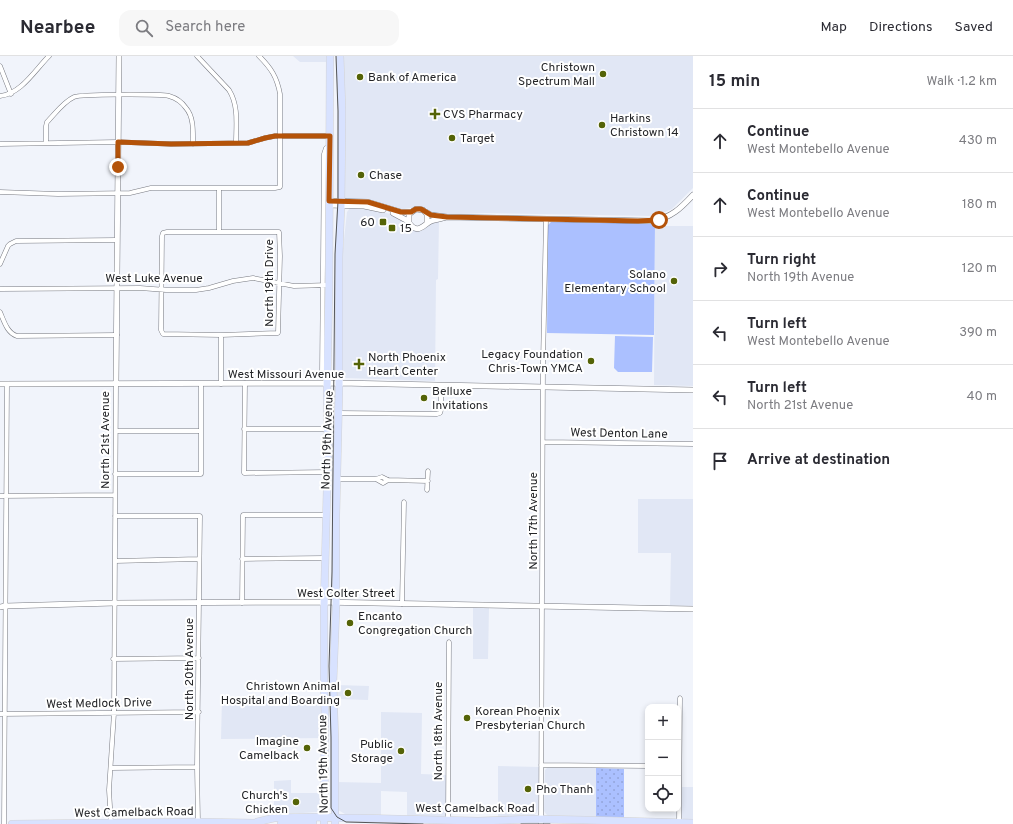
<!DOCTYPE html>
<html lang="en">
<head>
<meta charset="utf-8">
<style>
  :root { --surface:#fff; --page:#f7f7f7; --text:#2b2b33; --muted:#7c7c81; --line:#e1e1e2 }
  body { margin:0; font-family:Overpass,sans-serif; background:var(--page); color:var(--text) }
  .controls { position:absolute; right:12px; bottom:12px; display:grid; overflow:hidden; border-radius:8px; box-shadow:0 2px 6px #0003 }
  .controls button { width:36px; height:36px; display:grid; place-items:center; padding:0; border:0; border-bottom:1px solid var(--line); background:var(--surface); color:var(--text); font:20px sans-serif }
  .stop { position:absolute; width:12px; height:12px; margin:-9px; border:3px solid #b45309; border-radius:50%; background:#fff }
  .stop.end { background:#b45309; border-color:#fff; box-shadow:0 1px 4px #0008 }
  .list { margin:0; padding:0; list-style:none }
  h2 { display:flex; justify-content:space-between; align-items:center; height:52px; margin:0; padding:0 16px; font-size:17px }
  h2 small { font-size:13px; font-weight:400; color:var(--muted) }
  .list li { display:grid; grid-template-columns:26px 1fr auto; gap:12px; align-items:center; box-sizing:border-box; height:64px; padding:0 16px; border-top:1px solid var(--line) }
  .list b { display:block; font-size:15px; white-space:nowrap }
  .list p { margin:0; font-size:13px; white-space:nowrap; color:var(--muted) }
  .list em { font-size:13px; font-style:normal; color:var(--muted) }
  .icon { flex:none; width:22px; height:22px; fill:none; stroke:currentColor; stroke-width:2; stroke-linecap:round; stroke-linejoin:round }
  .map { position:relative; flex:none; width:693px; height:768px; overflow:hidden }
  header { display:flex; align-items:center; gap:24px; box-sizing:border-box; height:56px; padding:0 20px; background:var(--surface); border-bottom:1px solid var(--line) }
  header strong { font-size:19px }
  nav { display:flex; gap:22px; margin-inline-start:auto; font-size:14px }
  .search { width:280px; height:36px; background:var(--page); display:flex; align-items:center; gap:10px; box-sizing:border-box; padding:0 14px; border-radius:12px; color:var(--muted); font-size:15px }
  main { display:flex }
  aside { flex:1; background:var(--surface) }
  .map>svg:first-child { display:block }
  .built { fill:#e1e7f5 }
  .grass { fill:url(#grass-dots) }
  .park { fill:#abc0ff }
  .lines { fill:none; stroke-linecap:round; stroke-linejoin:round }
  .minor-casing { stroke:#777980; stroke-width:5 }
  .tertiary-casing { stroke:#777980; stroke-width:6 }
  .primary-casing { stroke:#d3d3d4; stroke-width:8 }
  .minor { stroke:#fff; stroke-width:4 }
  .tertiary { stroke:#fff; stroke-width:5 }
  .primary { stroke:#d8e2ff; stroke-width:7 }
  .tram { stroke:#535559; stroke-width:1 }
  .route { stroke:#b45309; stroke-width:5 }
  .poi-dot { fill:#546307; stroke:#fff; stroke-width:1.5 }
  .labels { text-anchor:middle; stroke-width:4; stroke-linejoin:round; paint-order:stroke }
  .poi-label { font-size:12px; fill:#232427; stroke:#fff; text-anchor:start }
  .street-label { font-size:12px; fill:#232427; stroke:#fff }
</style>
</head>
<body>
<header>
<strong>Nearbee</strong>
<div class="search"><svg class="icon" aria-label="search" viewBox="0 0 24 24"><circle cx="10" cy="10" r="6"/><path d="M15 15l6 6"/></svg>Search here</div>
<nav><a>Map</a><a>Directions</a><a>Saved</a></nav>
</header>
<main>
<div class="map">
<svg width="693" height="768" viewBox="0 0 693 768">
  <defs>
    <pattern id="grass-dots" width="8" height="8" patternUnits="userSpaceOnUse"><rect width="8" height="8" fill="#abc0ff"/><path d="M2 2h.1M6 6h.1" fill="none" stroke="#93a5db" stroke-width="1.8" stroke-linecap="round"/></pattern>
  </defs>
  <rect width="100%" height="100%" fill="#f1f4fb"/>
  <!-- built -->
  <path class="built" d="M293 0H328V6H300Z
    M342 0H693V132L672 153 658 159 652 160 485 157 437 159 426 153 409 152 399 154 371 144 343 143Z
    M360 151 395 159 402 163 414 174 421 175 433 167 439 165 438 223 436 224 435 325 346 322 342 317V202L347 156 350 152Z
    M655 170H693V330L654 329Z
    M638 443H693V550L670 549 671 497H638Z
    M473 551 489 552 488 603H473Z
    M336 629 369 630 368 644 336 643Z
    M322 641 324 682 221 683 222 642Z
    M381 656 422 657 421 718 446 719V758L445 760H407V736L381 735V759L345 758 338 754 337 726 381 727Z
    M498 710 539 711 538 753 536 758 534 759 498 762Z
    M548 711 596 712V761L548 760 546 758 544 755 545 714Z
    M291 724V737H321L320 753 317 756 274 759V725Z
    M682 731H693V764H685L682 762Z"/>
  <!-- grass -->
  <path class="grass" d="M596 712 624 713V763L596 761Z"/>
  <!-- park -->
  <path class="park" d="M551 166 655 167 654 279 547 277 548 169Z
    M615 280 653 281 652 316H618L614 312Z"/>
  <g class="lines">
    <!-- minor casing -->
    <g class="minor-casing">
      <path id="minor" d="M197 0 229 34C239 50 236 69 236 87
        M0 10 11 38
        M0 40C21 38 35 14 49 0
        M46 87V70L47 66C55 58 63 46 74 41 81 38 159 38 169 40 176 42 182 46 186 52 194 61 193 76 193 88
        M0 88 118 86 171 88 248 87 265 82 275 80H330
        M0 136 58 138 130 137 151 132H275L280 131V38C277 21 271 12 259 0
        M167 176H279L280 200 278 277 221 279 163 278 161 274 162 180 163 177Z
        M219 176V132
        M0 208 8 190 10 188 16 185 117 184
        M0 233 140 232 166 234H196L209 232 233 225 253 222 294 230 329 229
        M0 256C4 265 7 277 17 280L117 279
        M322 318 324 98 326 92H330
        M245 327 244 417 328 416
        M221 328V279
        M339 357 437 358 440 357 441 354V329
        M244 373H328
        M116 375H201
        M544 386 693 388
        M115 418H201V328
        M337 423H376L382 421 388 424 428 425
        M376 423 383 427 388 424
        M427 434 428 415
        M0 440 115 439
        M115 460H200L197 711 198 766
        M242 503 325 502
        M115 505 199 503
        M242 547 243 459H327
        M402 548 404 446
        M113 603 199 602
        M0 658 199 656
        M541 709 648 710
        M111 712 197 711
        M448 764 449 586
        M111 767 109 734 114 657 116 328
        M679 767 680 642
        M4 768 7 328
        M541 768 543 307 546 163"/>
    </g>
    <!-- tertiary casing -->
    <g class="tertiary-casing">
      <path id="tertiary" d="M329 145 368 146 401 156H411
        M329 149 364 150 383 154
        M426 156 431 159 447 161 652 165C671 162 681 152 693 139
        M393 157 408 165
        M427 167V158L423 154 416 153 409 158V167C418 179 423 169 431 165 436 163 442 163 447 161
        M0 328 339 327 693 334
        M116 328 119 0
        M0 551 5 550 115 547 319 546 693 553"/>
    </g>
    <!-- primary casing -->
    <g class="primary-casing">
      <path id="primary" d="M257 766 274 762 317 761 478 765 535 763 585 764 693 767
        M12 768 198 766 261 767
        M281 768 313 766
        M324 768 325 659 324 627V553L328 393 327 335 329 229 330 0
        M335 768V687L333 627 336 552V459L339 335V201L341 149 342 55 340 0"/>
    </g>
    <!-- minor -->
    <use href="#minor" class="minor"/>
    <!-- tertiary -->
    <use href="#tertiary" class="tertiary"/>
    <!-- primary -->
    <use href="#primary" class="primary"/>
    <!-- tram -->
    <path class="tram" d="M336 0 338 55V145L335 198 332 516 329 610 331 681V752L337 761 346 766 423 768
      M521 768H550"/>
  </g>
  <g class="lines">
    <!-- route -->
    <path class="route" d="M118 111V86L171 88 248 87 265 82 275 80H330L329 145 368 146 401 156H411L416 153H421L431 159 447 161 638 165 659 164"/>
  </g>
  <!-- markers -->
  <g class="poi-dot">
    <circle cx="603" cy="18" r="4"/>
    <circle cx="360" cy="21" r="4"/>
    <path d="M433 52h4v4h4v4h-4v4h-4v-4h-4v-4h4z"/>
    <circle cx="602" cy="69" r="4"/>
    <circle cx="452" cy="82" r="4"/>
    <circle cx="361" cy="119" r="4"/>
    <rect x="379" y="162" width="8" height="8" rx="2"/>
    <rect x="388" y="168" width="8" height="8" rx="2"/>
    <circle cx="674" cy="225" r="4"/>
    <circle cx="591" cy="305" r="4"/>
    <path d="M357 302h4v4h4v4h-4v4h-4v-4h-4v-4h4z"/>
    <circle cx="424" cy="342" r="4"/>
    <circle cx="350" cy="567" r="4"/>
    <circle cx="348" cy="637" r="4"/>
    <circle cx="467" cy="662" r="4"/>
    <circle cx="307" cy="692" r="4"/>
    <circle cx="401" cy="695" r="4"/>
    <circle cx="528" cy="733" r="4"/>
    <circle cx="296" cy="746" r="4"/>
  </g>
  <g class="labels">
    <!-- poi labels -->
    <g class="poi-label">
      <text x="595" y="15" text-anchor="end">Christown<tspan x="595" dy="14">Spectrum Mall</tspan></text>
      <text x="368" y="25">Bank of America</text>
      <text x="443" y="62">CVS Pharmacy</text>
      <text x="610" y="66">Harkins<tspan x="610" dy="14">Christown 14</tspan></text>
      <text x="460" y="86">Target</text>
      <text x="369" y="123">Chase</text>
      <text x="375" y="170" text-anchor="end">60</text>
      <text x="400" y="176">15</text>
      <text x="666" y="222" text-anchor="end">Solano<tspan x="666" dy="14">Elementary School</tspan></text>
      <text x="583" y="302" text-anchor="end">Legacy Foundation<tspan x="583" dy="14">Chris-Town YMCA</tspan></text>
      <text x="368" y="305">North Phoenix<tspan x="368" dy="14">Heart Center</tspan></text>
      <text x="432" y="339">Belluxe<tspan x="432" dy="14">Invitations</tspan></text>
      <text x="358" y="564">Encanto<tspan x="358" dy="14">Congregation Church</tspan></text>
      <text x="340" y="634" text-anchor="end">Christown Animal<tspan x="340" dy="14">Hospital and Boarding</tspan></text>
      <text x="475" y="659">Korean Phoenix<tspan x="475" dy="14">Presbyterian Church</tspan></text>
      <text x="299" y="689" text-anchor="end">Imagine<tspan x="299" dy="14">Camelback</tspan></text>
      <text x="393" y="692" text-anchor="end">Public<tspan x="393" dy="14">Storage</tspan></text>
      <text x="536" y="737">Pho Thanh</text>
      <text x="288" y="743" text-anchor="end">Church's<tspan x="288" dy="14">Chicken</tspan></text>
    </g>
    <!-- street labels -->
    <g class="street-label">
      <text x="154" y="226">West Luke Avenue</text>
      <text transform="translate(269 227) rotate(-90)" y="4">North 19th Drive</text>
      <text x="286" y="322">West Missouri Avenue</text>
      <text transform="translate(619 377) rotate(1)" y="4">West Denton Lane</text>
      <text transform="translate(105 384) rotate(-90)" y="4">North 21st Avenue</text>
      <text transform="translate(327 384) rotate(-88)" y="4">North 19th Avenue</text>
      <text transform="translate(533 465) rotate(-90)" y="4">North 17th Avenue</text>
      <text x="346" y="541">West Colter Street</text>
      <text transform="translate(189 613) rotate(-90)" y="4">North 20th Avenue</text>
      <text transform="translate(99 647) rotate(-1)" y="4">West Medlock Drive</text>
      <text transform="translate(438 675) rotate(-90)" y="4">North 18th Avenue</text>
      <text transform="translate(323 708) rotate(-91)" y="4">North 19th Avenue</text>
      <text x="475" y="756">West Camelback Road</text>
      <text transform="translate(134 756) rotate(-1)" y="4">West Camelback Road</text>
    </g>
  </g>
</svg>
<div class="controls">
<button>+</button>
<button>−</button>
<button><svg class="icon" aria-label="locate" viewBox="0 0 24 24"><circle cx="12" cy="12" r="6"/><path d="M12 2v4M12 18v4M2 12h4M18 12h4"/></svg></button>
</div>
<div class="stop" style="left:659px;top:164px"></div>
<div class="stop end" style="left:118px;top:111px"></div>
</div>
<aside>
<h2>15 min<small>Walk · 1.2 km</small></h2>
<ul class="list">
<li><svg class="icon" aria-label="ahead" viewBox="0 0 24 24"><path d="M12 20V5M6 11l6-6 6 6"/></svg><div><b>Continue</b><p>West Montebello Avenue</p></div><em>430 m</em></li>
<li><svg class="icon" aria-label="ahead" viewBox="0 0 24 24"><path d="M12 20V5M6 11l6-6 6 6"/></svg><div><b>Continue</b><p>West Montebello Avenue</p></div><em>180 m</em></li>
<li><svg class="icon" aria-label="right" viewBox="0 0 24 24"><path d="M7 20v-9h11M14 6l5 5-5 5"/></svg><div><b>Turn right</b><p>North 19th Avenue</p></div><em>120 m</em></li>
<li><svg class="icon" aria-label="left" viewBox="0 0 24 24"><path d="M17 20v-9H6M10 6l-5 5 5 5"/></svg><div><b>Turn left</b><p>West Montebello Avenue</p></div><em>390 m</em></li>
<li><svg class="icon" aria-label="left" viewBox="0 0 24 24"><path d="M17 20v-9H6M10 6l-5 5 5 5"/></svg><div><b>Turn left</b><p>North 21st Avenue</p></div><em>40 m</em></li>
<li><svg class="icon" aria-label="arrive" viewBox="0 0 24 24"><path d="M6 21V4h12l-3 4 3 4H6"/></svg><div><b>Arrive at destination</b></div></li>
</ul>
</aside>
</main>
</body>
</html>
